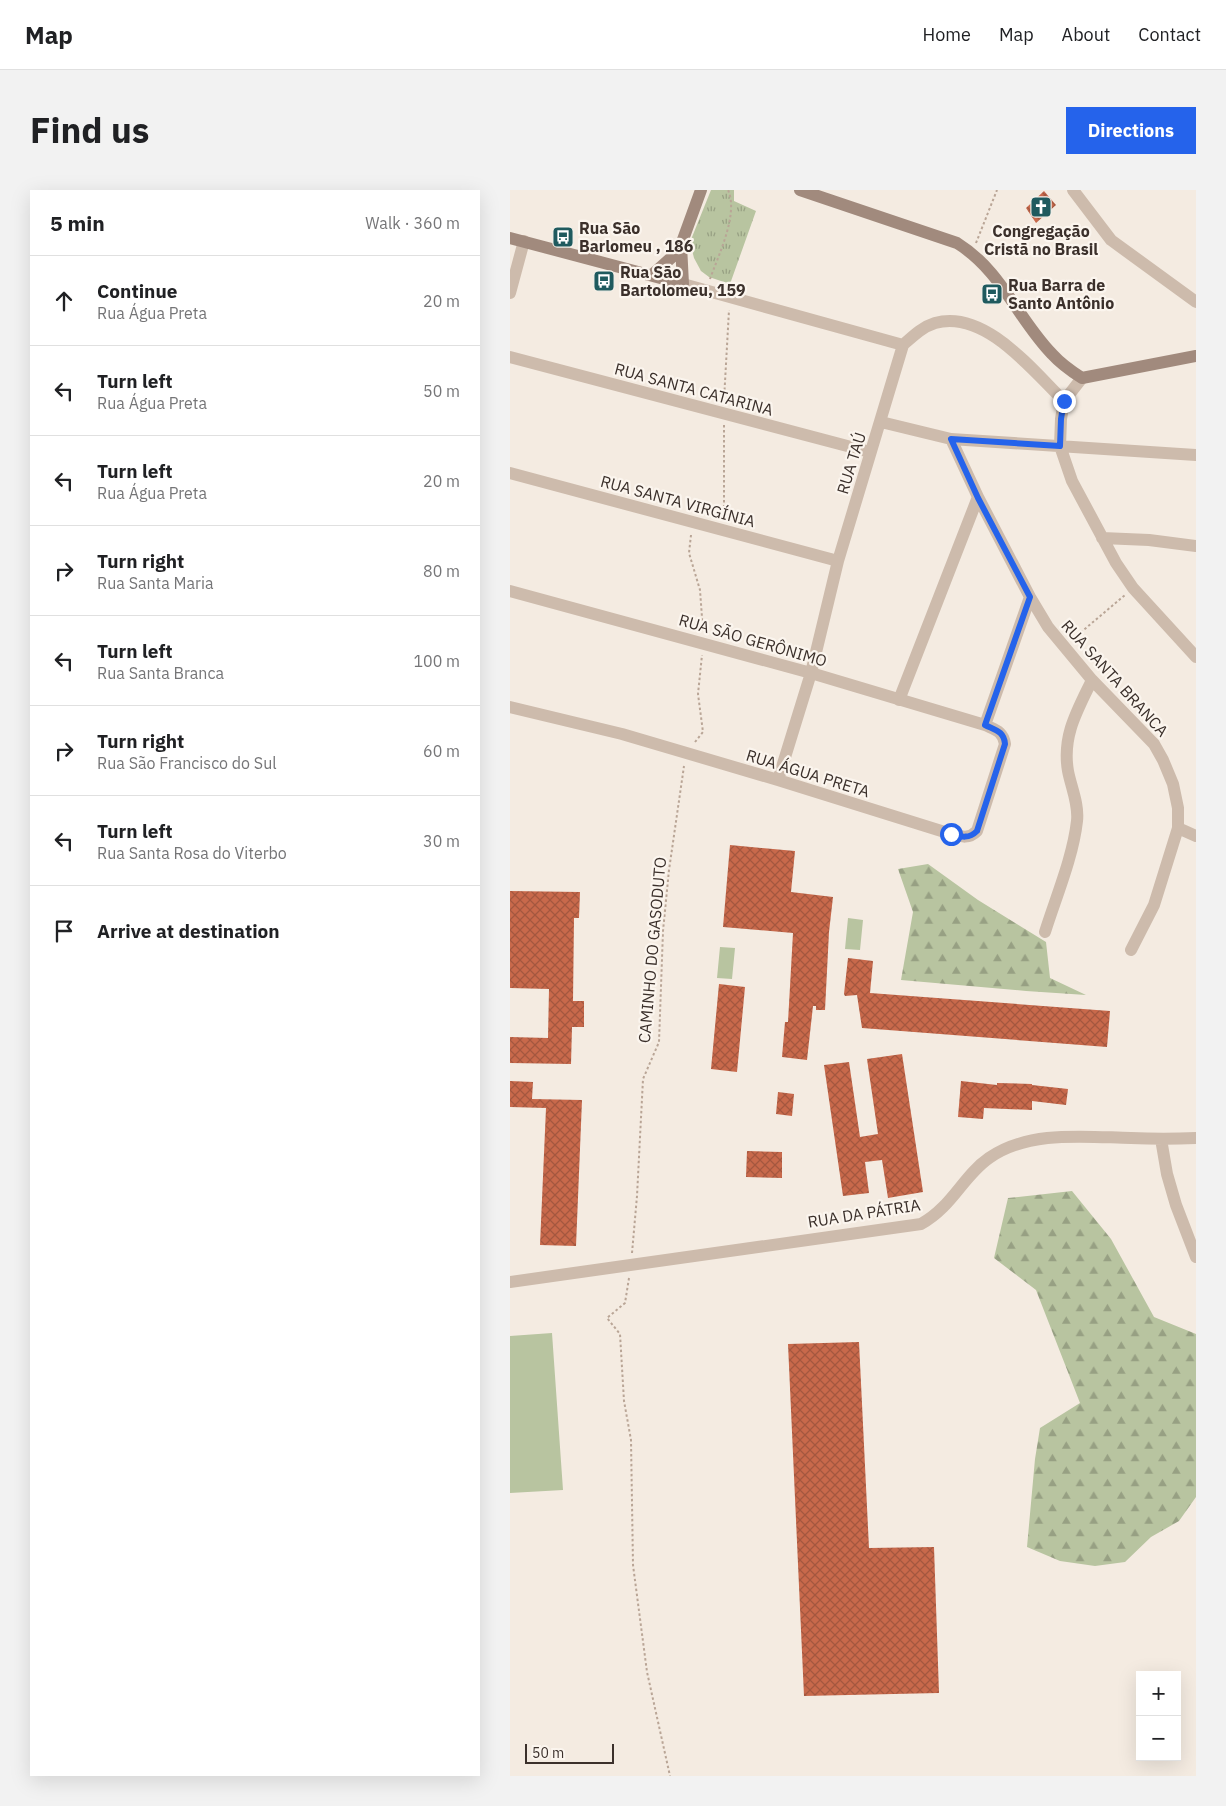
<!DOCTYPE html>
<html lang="en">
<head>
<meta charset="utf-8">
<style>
  :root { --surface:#fff; --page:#f2f2f2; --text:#202124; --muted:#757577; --line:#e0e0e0; --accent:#2563eb }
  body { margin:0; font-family:"IBM Plex Sans",sans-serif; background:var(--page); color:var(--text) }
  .controls { position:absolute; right:15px; bottom:15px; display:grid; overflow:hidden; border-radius:0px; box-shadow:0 5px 20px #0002 }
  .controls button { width:45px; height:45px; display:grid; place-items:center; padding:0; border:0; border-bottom:1px solid var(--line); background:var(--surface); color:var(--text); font:25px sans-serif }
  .scale { position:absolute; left:15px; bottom:12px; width:89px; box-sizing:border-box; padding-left:5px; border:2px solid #3b302b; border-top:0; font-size:14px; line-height:18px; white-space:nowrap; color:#3b302b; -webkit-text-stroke:4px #fbf5ee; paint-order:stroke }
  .stop { position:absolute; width:15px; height:15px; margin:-11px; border:4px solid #2563eb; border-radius:50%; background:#fff }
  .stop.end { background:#2563eb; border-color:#fff; box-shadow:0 1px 5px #0008 }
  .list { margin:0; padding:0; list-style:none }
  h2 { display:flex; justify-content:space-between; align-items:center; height:65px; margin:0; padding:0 20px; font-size:21px }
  h2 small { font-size:16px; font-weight:400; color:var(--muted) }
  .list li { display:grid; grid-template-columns:32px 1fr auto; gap:15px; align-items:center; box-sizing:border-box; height:90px; padding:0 20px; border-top:1px solid var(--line) }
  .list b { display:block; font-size:19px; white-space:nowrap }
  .list p { margin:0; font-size:16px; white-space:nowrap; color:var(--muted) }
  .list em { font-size:16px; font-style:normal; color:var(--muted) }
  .icon { flex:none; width:28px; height:28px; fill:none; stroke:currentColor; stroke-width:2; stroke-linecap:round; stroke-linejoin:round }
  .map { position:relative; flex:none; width:686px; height:1586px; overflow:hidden; border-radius:0px }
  header { display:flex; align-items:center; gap:30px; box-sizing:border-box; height:70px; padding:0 25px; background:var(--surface); border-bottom:1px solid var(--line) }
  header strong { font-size:24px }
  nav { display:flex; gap:28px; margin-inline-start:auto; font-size:18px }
  .intro { display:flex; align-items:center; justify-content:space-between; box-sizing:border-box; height:120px; padding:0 30px }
  h1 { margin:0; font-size:35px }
  .button { padding:12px 22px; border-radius:0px; background:var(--accent); color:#fff; font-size:18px; font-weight:700 }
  main { display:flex; gap:30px; padding:0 30px }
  aside { flex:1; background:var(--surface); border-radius:0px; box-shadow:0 5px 20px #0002 }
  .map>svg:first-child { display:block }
  .grass { fill:#b8c4a0 }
  .forest { fill:url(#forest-firs) }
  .park { fill:url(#park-tufts) }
  .building { fill:url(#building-cross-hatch) }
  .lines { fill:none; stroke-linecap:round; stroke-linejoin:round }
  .path { stroke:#b9a596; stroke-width:2; stroke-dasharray:2.5 2.5; stroke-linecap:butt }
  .street { stroke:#cdbbac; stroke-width:12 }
  .secondary { stroke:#a18a7d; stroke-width:12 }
  .route { stroke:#2563eb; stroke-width:6 }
  .labels { text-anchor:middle; stroke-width:4.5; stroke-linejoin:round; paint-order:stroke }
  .poi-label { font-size:16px; font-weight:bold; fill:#3b302b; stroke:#fbf5ee; text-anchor:start }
  .street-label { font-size:16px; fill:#3b302b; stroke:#fbf5ee }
</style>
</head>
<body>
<header>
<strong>Map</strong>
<nav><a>Home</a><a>Map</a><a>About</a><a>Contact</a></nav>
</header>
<div class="intro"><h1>Find us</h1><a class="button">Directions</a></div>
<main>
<aside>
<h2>5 min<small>Walk · 360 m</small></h2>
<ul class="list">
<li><svg class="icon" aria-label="ahead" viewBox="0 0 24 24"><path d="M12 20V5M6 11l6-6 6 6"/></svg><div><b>Continue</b><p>Rua Água Preta</p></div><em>20 m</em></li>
<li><svg class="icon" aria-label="left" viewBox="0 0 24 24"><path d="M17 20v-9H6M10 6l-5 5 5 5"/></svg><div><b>Turn left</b><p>Rua Água Preta</p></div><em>50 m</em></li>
<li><svg class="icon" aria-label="left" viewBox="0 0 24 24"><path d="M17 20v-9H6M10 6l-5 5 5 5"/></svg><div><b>Turn left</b><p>Rua Água Preta</p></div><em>20 m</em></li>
<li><svg class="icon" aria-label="right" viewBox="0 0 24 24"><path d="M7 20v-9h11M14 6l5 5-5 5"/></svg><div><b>Turn right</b><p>Rua Santa Maria</p></div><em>80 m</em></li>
<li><svg class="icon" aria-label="left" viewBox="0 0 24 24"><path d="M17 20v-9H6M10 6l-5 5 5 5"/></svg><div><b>Turn left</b><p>Rua Santa Branca</p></div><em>100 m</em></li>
<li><svg class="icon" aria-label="right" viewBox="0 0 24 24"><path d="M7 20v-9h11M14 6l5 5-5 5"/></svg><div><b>Turn right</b><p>Rua São Francisco do Sul</p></div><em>60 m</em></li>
<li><svg class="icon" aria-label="left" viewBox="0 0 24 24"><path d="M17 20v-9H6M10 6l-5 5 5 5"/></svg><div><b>Turn left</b><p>Rua Santa Rosa do Viterbo</p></div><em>30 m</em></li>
<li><svg class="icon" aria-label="arrive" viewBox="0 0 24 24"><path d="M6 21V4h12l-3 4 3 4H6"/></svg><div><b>Arrive at destination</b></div></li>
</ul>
</aside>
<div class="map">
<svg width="686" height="1586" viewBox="0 0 686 1586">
  <defs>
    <pattern id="forest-firs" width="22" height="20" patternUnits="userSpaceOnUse" patternTransform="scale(1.25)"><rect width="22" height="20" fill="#b8c4a0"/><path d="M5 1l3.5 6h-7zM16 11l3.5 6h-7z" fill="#97a083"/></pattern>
    <pattern id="park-tufts" width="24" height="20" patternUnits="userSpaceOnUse" patternTransform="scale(1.25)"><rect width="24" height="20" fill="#b8c4a0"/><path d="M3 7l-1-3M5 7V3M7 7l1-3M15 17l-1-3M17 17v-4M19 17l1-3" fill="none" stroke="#97a083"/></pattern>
    <pattern id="building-cross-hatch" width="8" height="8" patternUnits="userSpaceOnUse" patternTransform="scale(1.25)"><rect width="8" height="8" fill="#c8694b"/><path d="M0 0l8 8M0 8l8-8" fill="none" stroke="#a4573f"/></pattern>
  </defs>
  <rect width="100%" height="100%" fill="#f4ebe1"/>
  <!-- grass -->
  <path class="grass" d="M338 728 353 730 350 760 335 759Z
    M210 757 225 758 222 789 207 788Z
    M42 1143 53 1300 0 1303V1146Z"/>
  <!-- forest -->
  <path class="forest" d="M418 674 468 710 536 752 540 788 576 805 516 801 391 790 403 722 388 679Z
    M562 1001 601 1049 644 1127 686 1144V1307L669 1331 641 1347 615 1372 585 1376 550 1371 517 1357 525 1269 530 1238 570 1213 526 1100 484 1068 498 1008Z"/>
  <!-- park -->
  <path class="park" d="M201 0H224V11L246 21 220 94 199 87 191 81 184 68 180 52Z"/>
  <!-- building -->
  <path class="building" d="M534 1 546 15 526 33 516 18Z
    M220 655 285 661 281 702 323 707 319 742 315 820H306V816H303L297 870 272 867 275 832H278L283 743 213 737Z
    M0 701 70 702 69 728H64L63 811H74V837H62L61 874 0 873V847L38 848 39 799 0 798Z
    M338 768 363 771 360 803 600 821 597 857 352 838 347 805 335 806 334 804Z
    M209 794 235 797 227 882 201 879Z
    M392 864 413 1002 378 1008 372 970 355 972 359 1003 333 1006 314 875 339 872 350 947 368 944 357 869Z
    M0 891 23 892 22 909 72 910 66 1056 30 1055 36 918 0 917Z
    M451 891 487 895V893L522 894V895L558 899 556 915 522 911V920L474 918 473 929 448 927Z
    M268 902 284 904 282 926 266 924Z
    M237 961 272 962V988L236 987Z
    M349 1152 359 1358 424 1357 429 1503 294 1506 278 1154Z"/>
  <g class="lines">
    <!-- path -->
    <path class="path" d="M466 53 487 0
      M200 89C208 66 229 24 218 0
      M214 210 219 120
      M214 235V328
      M181 345 179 363 190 400 193 441
      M563 449 615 405
      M185 552 193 542 188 504 192 465
      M122 1063 127 1006 133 889 149 852 153 741 159 680 174 576
      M119 1088 115 1113 97 1128 110 1144 114 1211 121 1250 123 1375 137 1482 160 1586"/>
    <!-- street -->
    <path class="street" d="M563 0 601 50 686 112
      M173 94 393 155
      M0 103 14 51
      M0 167 360 262
      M572 188 554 211 551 229 550 256 562 291 606 373 623 398 686 467
      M371 232 441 249 686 265
      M441 249 468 307 520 407 538 437 582 490 644 554 653 570 663 594 668 618V638L644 715 621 760
      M0 283 328 371
      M592 348 639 350 686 356
      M0 401 301 483 475 535C485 540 493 541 495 554L467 641C459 649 452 647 441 644L268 590 112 544 0 517
      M389 510 468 307
      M475 535 520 407
      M268 590 301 483 328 371 393 155C403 146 412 137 425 133 475 119 523 181 554 211
      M668 638 686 646
      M535 742C546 707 563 667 567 631 569 614 561 597 558 581 552 546 567 521 582 490
      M651 949 657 984 666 1015 686 1067
      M0 1092 411 1034C442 1017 453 986 479 968 519 940 575 947 621 948 643 949 664 949 686 948"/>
    <!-- secondary -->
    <path class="secondary" d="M290 0 447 53C492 81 507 128 542 164 551 174 561 181 572 188L686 166
      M0 48 173 94 171 55
      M142 85 162 67 171 55 191 0"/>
  </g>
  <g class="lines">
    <!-- route -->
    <path class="route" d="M441 644C452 647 459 649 467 641L495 554C494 541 485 540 475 535L520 407 468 308 441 249 550 256 551 229 554 211"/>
  </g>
  <!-- icons -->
  <defs>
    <g id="church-square" transform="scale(1.125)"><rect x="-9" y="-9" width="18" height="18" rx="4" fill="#1f5a5e" stroke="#fbf5ee"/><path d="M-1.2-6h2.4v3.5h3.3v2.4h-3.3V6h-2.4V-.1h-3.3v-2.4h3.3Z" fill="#fff"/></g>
    <g id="bus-square" transform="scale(1.125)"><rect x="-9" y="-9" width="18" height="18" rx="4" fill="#1f5a5e" stroke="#fbf5ee"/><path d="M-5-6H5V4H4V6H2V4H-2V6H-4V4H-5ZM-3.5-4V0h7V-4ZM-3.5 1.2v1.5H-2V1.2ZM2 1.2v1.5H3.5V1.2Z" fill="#fff"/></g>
  </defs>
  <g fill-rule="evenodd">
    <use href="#church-square" x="531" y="17"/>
    <use href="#bus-square" x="53" y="47"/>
    <use href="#bus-square" x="94" y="91"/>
    <use href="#bus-square" x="482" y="104"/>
  </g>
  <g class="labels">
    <!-- poi labels -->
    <g class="poi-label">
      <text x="69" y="44">Rua São<tspan x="69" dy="18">Barlomeu , 186</tspan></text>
      <text x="531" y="47" text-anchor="middle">Congregação<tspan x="531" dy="18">Cristã no Brasil</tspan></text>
      <text x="110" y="88">Rua São<tspan x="110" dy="18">Bartolomeu, 159</tspan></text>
      <text x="498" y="101">Rua Barra de<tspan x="498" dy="18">Santo Antônio</tspan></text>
    </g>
    <!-- street labels -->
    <g class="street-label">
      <text transform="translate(184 199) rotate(15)" y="6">RUA SANTA CATARINA</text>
      <text transform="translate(341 273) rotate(-73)" y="6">RUA TAÚ</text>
      <text transform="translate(168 311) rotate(15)" y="6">RUA SANTA VIRGÍNIA</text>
      <text transform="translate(243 450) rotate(16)" y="6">RUA SÃO GERÔNIMO</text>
      <text transform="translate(605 488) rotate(48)" y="6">RUA SANTA BRANCA</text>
      <text transform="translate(298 583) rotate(17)" y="6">RUA ÁGUA PRETA</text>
      <text transform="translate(142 760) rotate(-85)" y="6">CAMINHO DO GASODUTO</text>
      <text transform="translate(354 1023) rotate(-9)" y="6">RUA DA PÁTRIA</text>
    </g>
  </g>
</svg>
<div class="controls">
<button>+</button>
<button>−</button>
</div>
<div class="scale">50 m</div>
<div class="stop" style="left:441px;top:644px"></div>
<div class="stop end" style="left:554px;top:211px"></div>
</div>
</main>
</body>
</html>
